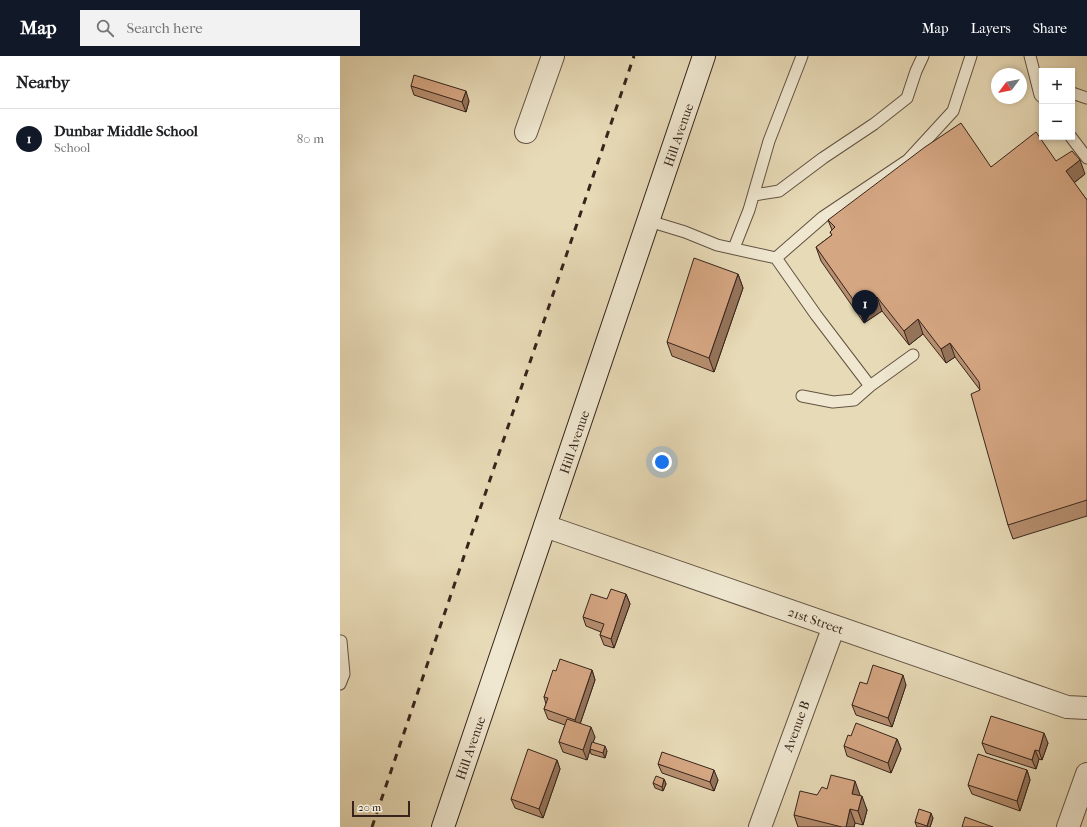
<!DOCTYPE html>
<html lang="en">
<head>
<meta charset="utf-8">
<style>
  :root { --surface:#fff; --page:#f2f2f2; --text:#202124; --muted:#757577; --line:#e0e0e0; --accent:#111827 }
  body { margin:0; font-family:"IM FELL French Canon",serif; background:var(--page); color:var(--text) }
  .controls { position:absolute; right:12px; top:12px; display:grid; overflow:hidden; border-radius:0px; box-shadow:0 2px 6px #0003 }
  .controls button { width:36px; height:36px; display:grid; place-items:center; padding:0; border:0; border-bottom:1px solid var(--line); background:var(--surface); color:var(--text); font:20px sans-serif }
  .compass { position:absolute; left:651px; top:12px; width:36px; height:36px; border-radius:50%; background:var(--surface); box-shadow:0 2px 6px #0003; rotate:238deg }
  .scale { position:absolute; left:12px; bottom:10px; width:58px; box-sizing:border-box; padding-left:4px; border:2px solid #36241c; border-top:0; font-size:11px; line-height:14px; white-space:nowrap; color:#36241c; -webkit-text-stroke:3px #efe7d0; paint-order:stroke }
  .you { position:absolute; left:322px; top:406px; width:14px; height:14px; margin:-10px; border:3px solid #fff; border-radius:50%; background:#1a73e8; box-shadow:0 0 0 6px #1a73e833 }
  .badge { display:grid; place-items:center; width:26px; height:26px; border-radius:50%; background:var(--accent); color:#fff; font-size:13px; font-weight:700 }
  .pin { position:absolute; translate:-50% -33px; filter:drop-shadow(0 1px 2px #0008) }
  .pin::after { content:''; position:absolute; top:21px; width:14px; height:12px; background:inherit; clip-path:polygon(0 0,100% 0,50% 100%) }
  .list { margin:0; padding:0; list-style:none }
  h2 { display:flex; justify-content:space-between; align-items:center; height:52px; margin:0; padding:0 16px; font-size:17px }
  h2 small { font-size:13px; font-weight:400; color:var(--muted) }
  .list li { display:grid; grid-template-columns:26px 1fr auto; gap:12px; align-items:center; box-sizing:border-box; height:60px; padding:0 16px; border-top:1px solid var(--line) }
  .list b { display:block; font-size:15px; white-space:nowrap }
  .list p { margin:0; font-size:13px; white-space:nowrap; color:var(--muted) }
  .list em { font-size:13px; font-style:normal; color:var(--muted) }
  .icon { flex:none; width:22px; height:22px; fill:none; stroke:currentColor; stroke-width:2; stroke-linecap:round; stroke-linejoin:round }
  .map { position:relative; flex:none; width:747px; height:771px; overflow:hidden }
  header { display:flex; align-items:center; gap:24px; box-sizing:border-box; height:56px; padding:0 20px; background:var(--accent); color:#fff }
  header strong { font-size:19px }
  nav { display:flex; gap:22px; margin-inline-start:auto; font-size:14px }
  .search { width:280px; height:36px; background:var(--page); display:flex; align-items:center; gap:10px; box-sizing:border-box; padding:0 14px; border-radius:0px; color:var(--muted); font-size:15px }
  main { display:flex }
  aside { flex:1; background:var(--surface) }
  .map>svg:first-child { display:block }
  .lines { fill:none; stroke-linecap:round; stroke-linejoin:round }
  .lane-casing { stroke:#625242; stroke-width:13 }
  .street-casing { stroke:#625242; stroke-width:24 }
  .secondary-casing { stroke:#36241c; stroke-width:24 }
  .lane { stroke:#efe7d0; stroke-width:11 }
  .street { stroke:#efe7d0; stroke-width:22 }
  .secondary { stroke:#efe7d0; stroke-width:22 }
  .rail { stroke:#36241c; stroke-width:3; stroke-dasharray:7 7; stroke-linecap:butt }
  .wall { fill:#b78f70; stroke:#36241c }
  .shaded-wall { fill:#95745b; stroke:#36241c }
  .building { fill:#d5a682; stroke:#36241c }
  .labels { text-anchor:middle; stroke-width:3; stroke-linejoin:round; paint-order:stroke }
  .street-label { font-size:13px; fill:#36241c; stroke:#efe7d0 }
</style>
</head>
<body>
<header>
<strong>Map</strong>
<div class="search"><svg class="icon" aria-label="search" viewBox="0 0 24 24"><circle cx="10" cy="10" r="6"/><path d="M15 15l6 6"/></svg>Search here</div>
<nav><a>Map</a><a>Layers</a><a>Share</a></nav>
</header>
<main>
<aside>
<h2>Nearby<small></small></h2>
<ul class="list">
<li><span class="badge">1</span><div><b>Dunbar Middle School</b><p>School</p></div><em>80 m</em></li>
</ul>
</aside>
<div class="map">
<svg width="747" height="771" viewBox="0 0 747 771">
  <rect width="100%" height="100%" fill="#e7dab6"/>
  <filter id="stains"><feTurbulence type="fractalNoise" baseFrequency=".005" numOctaves="4"/><feColorMatrix values="0 0 0 0 .2 0 0 0 0 .09 0 0 0 0 .02 0 0 0 .5 -.17"/></filter>
  <radialGradient id="worn" r=".72"><stop offset=".6" stop-color="#630" stop-opacity="0"/><stop offset="1" stop-color="#630" stop-opacity=".3"/></radialGradient>
  <g class="lines">
    <!-- lane casing -->
    <g class="lane-casing">
      <path id="lane" d="M690 0 700 39 702 41
        M732 37 747 42
        M731 81 747 102
        M414 139 439 135 483 102 534 68 567 42 576 15 583 0
        M309 165 345 176 377 189 436 202 483 161 568 104 613 55 631 0
        M394 192 409 154 429 85 462 0
        M436 202 476 259 530 330 573 299
        M462 340 493 346 514 344 530 330
        M0 585H1L4 618 0 628"/>
    </g>
    <!-- street casing -->
    <g class="street-casing">
      <path id="street" d="M186 76 213 0
        M205 470 727 651 747 652
        M420 771 494 570
        M728 771 747 718"/>
    </g>
    <!-- secondary casing -->
    <g class="secondary-casing">
      <path id="secondary" d="M103 771 364 0"/>
    </g>
    <!-- lane -->
    <use href="#lane" class="lane"/>
    <!-- street -->
    <use href="#street" class="street"/>
    <!-- secondary -->
    <use href="#secondary" class="secondary"/>
    <!-- rail -->
    <path class="rail" d="M32 771 294 0"/>
  </g>
  <!-- wall -->
  <path class="wall" d="M71 30 129 45 126 56 74 39Z
    M716 105 745 118 734 127 747 144V460L673 483 668 469 640 334 615 301 606 307 583 278 569 289 542 255 524 267 481 205 476 191 492 179 490 176 492 174 488 164 651 111Z
    M398 218 403 232 374 316 332 300 327 286Z
    M286 538 290 548 274 592 264 589 260 579 261 576 246 570 243 561 267 543Z
    M252 614 255 624 240 668 255 681 253 686 267 695 265 702 251 698 250 694 247 704 223 696 219 686 225 669 208 663 204 653 206 648 204 641 216 615Z
    M527 628 566 629 552 671 516 659 512 649Z
    M511 680 557 683 561 693 551 717 507 700 504 690Z
    M642 687H708L702 704 699 703 696 713 646 697Z
    M217 704 220 713 203 762 175 752 171 743Z
    M318 708 378 724 374 735 322 717Z
    M687 714 690 724 680 755 632 738 628 729Z
    M324 723 326 728 323 735 315 732 313 727Z
    M477 739H520L527 754 523 769 515 767 514 771H458L454 759Z
    M593 762 590 771H577L575 766Z"/>
  <!-- shaded-wall -->
  <path class="shaded-wall" d="M126 35 129 45 126 56 122 46Z
    M740 104 745 118 731 129 726 115Z
    M398 218 403 232 374 316 369 302Z
    M537 241 542 255 524 267 519 252Z
    M578 263 583 278 569 289 564 275Z
    M610 287 615 301 606 307 601 293Z
    M286 538 290 548 274 592 271 583Z
    M252 614 255 624 238 674 235 664Z
    M563 619 566 629 552 671 548 662Z
    M251 671 255 681 251 693H250V694L247 704 243 694Z
    M704 677 708 687 702 704 699 695Z
    M557 683 561 693 551 717 548 707Z
    M265 690 267 695 265 702 263 697Z
    M695 694 699 703 696 713 692 704Z
    M217 704 220 713 203 762 199 753Z
    M374 714 378 724 374 735 370 726Z
    M687 714 690 724 680 755 677 745Z
    M324 723 326 728 323 735 322 731Z
    M515 725 520 739 518 752 512 738Z
    M522 740 527 754 523 769 518 755Z
    M510 753 515 767 514 771H506Z
    M591 757 593 762 590 771H587Z"/>
  <!-- building -->
  <path class="building" d="M74 19 126 35 122 46 71 30Z
    M621 67 651 111 696 76 716 105 732 95 740 104 726 115 747 144V444L668 469 631 338 640 334 639 326 610 287 601 293 578 263 564 275 537 241 519 252 476 191 492 179 490 176 495 171 488 164 585 91Z
    M354 202 398 218 369 302 327 286Z
    M271 533 286 538 271 583 260 579 264 568 243 561 251 538 267 543Z
    M220 603 252 614 235 664 204 653 208 642 204 641 213 614 216 615Z
    M533 609 563 619 548 662 512 649 520 626 527 628Z
    M651 660 704 677 699 695 695 694 692 704 642 687Z
    M227 663 251 671 243 694 219 686Z
    M516 667 557 683 548 707 504 690 508 679 511 680Z
    M252 686 265 690 263 697 250 693Z
    M188 693 217 704 199 753 171 743Z
    M322 696 374 714 370 726 318 708Z
    M638 698 687 714 677 745 628 729Z
    M491 719 515 725 512 738 522 740 518 755 510 753 506 771H502L454 759 460 735 477 739 482 731 487 733Z
    M316 720 324 723 322 731 313 727Z
    M579 753 591 757 587 770 575 766Z
    M625 761 653 771H622Z"/>
  <g class="labels">
    <!-- street labels -->
    <g class="street-label">
      <text transform="translate(338 79) rotate(-71)" y="5">Hill Avenue</text>
      <text transform="translate(234 386) rotate(-71)" y="5">Hill Avenue</text>
      <text transform="translate(476 564) rotate(19)" y="5">21st Street</text>
      <text transform="translate(456 670) rotate(-70)" y="5">Avenue B</text>
      <text transform="translate(130 692) rotate(-71)" y="5">Hill Avenue</text>
    </g>
  </g>
  <rect width="100%" height="100%" filter="url(#stains)"/>
  <rect width="100%" height="100%" fill="url(#worn)"/>
</svg>
<div class="controls">
<button>+</button>
<button>−</button>
</div>
<svg class="compass" viewBox="-18 -18 36 36"><path d="M0-13l5 13h-10z" fill="#e53935"/><path d="M0 13l5-13h-10z" fill="#757577"/></svg>
<div class="scale">20 m</div>
<div class="you"></div>
<div class="pin badge" style="left:525px;top:267px">1</div>
</div>
</main>
</body>
</html>
